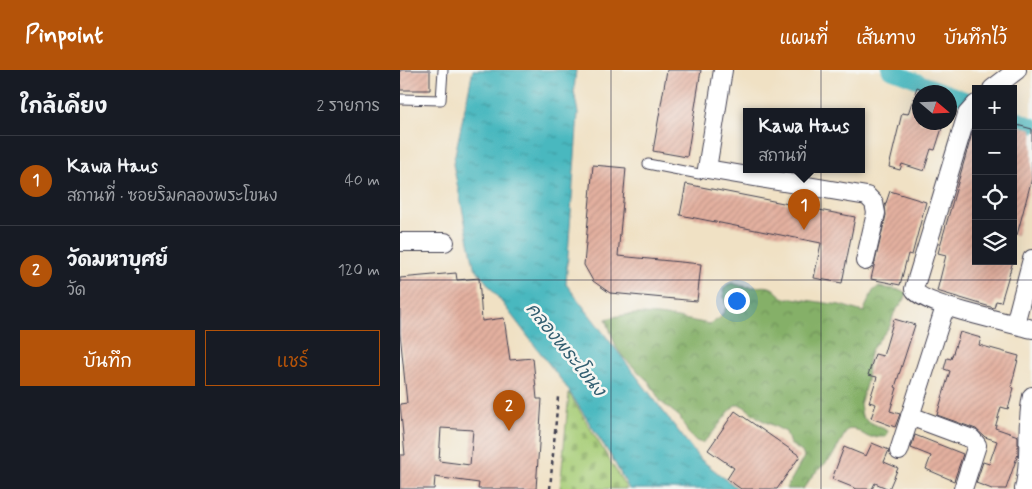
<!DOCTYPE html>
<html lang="th">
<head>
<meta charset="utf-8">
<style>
  :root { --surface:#171b24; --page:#242831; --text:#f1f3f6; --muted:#9ea1a6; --line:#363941; --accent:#b45309 }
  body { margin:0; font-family:Mynerve,"Playpen Sans Thai",sans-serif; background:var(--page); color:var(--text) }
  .controls { position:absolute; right:15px; top:15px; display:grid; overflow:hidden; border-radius:0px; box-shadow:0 5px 20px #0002 }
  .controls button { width:45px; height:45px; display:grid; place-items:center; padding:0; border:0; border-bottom:1px solid var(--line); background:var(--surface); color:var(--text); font:25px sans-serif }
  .compass { position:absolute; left:512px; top:15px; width:45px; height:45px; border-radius:50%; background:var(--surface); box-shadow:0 5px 20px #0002; rotate:109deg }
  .you { position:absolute; left:336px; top:230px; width:18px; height:18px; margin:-12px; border:4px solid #fff; border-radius:50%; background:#1a73e8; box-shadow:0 0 0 8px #1a73e833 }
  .badge { display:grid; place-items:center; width:32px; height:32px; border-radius:50%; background:var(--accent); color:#fff; font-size:16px; font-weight:700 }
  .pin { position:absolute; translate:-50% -41px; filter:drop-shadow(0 1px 2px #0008) }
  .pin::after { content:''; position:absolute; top:26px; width:18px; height:15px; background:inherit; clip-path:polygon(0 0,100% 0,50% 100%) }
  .popup { position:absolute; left:343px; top:38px; width:122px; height:65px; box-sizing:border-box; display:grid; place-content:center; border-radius:0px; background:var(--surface); filter:drop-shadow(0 1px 4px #0005); font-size:16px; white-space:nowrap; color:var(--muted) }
  .popup b { font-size:19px; color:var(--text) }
  .popup::after { content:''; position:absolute; left:50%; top:100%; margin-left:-10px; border:10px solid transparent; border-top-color:var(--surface) }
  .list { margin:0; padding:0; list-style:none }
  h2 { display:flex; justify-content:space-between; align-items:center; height:65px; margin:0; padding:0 20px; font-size:21px }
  h2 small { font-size:16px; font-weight:400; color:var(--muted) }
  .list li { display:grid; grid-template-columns:32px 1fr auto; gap:15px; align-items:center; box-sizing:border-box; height:90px; padding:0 20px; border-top:1px solid var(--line) }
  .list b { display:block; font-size:19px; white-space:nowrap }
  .list p { margin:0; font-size:16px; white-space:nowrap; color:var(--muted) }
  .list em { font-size:16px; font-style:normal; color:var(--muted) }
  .actions { display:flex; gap:10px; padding:15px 20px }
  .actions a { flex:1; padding:11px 0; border:1px solid var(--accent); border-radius:0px; text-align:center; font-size:18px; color:var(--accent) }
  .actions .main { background:var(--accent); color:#fff }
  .icon { flex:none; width:28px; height:28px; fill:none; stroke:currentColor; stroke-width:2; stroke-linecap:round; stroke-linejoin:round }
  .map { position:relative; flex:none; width:632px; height:419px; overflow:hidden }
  header { display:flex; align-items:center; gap:30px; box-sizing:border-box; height:70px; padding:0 25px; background:var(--accent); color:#fff }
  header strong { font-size:24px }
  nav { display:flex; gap:28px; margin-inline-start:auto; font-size:18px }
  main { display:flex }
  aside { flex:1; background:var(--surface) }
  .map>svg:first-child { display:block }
  .forest { fill:url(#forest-crowns); stroke:#546952 }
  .cemetery { fill:url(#cemetery-stones); stroke:#647859 }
  .water { fill:url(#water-ripples); stroke:#366d7d }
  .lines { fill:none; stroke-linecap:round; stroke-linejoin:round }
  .canal { stroke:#49b8bf; stroke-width:15 }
  .building { fill:url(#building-hatch); fill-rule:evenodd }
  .service-casing { stroke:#413f50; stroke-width:11 }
  .minor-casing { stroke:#413f50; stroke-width:20 }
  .path { stroke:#413f50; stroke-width:2.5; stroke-dasharray:4 4; stroke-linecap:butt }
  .service { stroke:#fff; stroke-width:9 }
  .minor { stroke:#fff; stroke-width:18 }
  .grid { fill:none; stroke:#22223b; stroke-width:1; stroke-opacity:0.55 }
  .labels { text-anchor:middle; stroke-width:5; stroke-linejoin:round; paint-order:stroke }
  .water-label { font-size:18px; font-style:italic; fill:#325e70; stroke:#f6f6f2 }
</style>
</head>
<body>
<header>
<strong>Pinpoint</strong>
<nav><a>แผนที่</a><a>เส้นทาง</a><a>บันทึกไว้</a></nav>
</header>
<main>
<aside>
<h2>ใกล้เคียง<small>2 รายการ</small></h2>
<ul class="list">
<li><span class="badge">1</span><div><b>Kawa Haus</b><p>สถานที่ · ซอยริมคลองพระโขนง</p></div><em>40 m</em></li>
<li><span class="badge">2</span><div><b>วัดมหาบุศย์</b><p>วัด</p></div><em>120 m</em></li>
</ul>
<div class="actions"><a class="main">บันทึก</a><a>แชร์</a></div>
</aside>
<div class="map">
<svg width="632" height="419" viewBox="0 0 632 419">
  <defs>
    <pattern id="forest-crowns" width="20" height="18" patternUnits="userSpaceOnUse" patternTransform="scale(1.25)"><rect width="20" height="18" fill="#85b068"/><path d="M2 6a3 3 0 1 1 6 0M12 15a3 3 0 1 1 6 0" fill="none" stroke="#6c8f57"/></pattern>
    <pattern id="cemetery-stones" width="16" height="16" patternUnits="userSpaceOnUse" patternTransform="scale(1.25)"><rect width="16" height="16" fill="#a7cd77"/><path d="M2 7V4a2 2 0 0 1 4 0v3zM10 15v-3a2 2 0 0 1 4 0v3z" fill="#8fb068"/></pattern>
    <pattern id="water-ripples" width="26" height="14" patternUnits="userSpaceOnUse" patternTransform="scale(1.25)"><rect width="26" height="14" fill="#49b8bf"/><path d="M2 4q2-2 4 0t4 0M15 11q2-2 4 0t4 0" fill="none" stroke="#3c959c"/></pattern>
    <pattern id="building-hatch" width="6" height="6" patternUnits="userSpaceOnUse" patternTransform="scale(1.25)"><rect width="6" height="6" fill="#e3b09f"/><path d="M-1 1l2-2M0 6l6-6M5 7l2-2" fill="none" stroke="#c2978a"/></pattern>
  </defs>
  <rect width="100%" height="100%" fill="#f6f6f2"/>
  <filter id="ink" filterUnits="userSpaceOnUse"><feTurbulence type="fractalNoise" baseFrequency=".02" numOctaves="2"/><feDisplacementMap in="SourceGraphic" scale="10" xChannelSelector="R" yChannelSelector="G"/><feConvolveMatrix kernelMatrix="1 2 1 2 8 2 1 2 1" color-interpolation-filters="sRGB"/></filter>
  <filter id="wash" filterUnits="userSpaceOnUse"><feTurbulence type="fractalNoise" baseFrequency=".0096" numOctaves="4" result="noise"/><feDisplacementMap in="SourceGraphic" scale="20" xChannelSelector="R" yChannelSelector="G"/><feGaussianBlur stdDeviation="1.12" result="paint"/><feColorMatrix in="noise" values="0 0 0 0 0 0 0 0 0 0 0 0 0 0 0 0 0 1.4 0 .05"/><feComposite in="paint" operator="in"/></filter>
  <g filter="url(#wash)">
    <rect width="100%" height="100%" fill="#f0e1c4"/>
    <!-- forest -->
    <path class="forest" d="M332 213C338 215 345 217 352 217 358 217 366 215 372 218 380 223 381 230 392 228L440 235 463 242 473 221 478 217 501 220 506 223 505 229 494 243 490 256 471 280 468 292 467 311 460 334 462 346 466 350 488 361 486 367H468L453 358 447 360 432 387 414 404 403 419H386L404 387 402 382 390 374 386 362 360 349 346 338 341 335H335C323 347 316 362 302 373L296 371 288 363 280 347 261 332 249 312 223 287 216 277 206 249C241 238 275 248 310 254L320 248 326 238 323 220 327 215Z"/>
    <!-- cemetery -->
    <path class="cemetery" d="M169 323 227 419H160Z"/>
    <!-- water -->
    <path class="water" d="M73 0H176L174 21 178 43 166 214 299 388 338 419H229L212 388 165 315 74 196 53 94Z"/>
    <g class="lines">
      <!-- canal -->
      <path class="canal" d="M489 0 547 22
        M550 23 576 33
        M613 47 632 55"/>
    </g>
    <g id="blocks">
      <!-- building -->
      <path class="building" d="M0 0H30V20H0Z
        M267 0H301L287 87 253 81Z
        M517 17 520 18V52H534L543 55 535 80 531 79 524 101 502 94 500 100 489 97 502 43 508 44Z
        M575 53 576 191H613L601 232 596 231 594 238 537 221 546 185 538 183Z
        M613 54 632 59V108L617 165H613Z
        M193 95 226 98 218 186 301 194 297 231 210 223 193 211 184 195Z
        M286 114 455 147 442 213 414 208 421 173 280 145Z
        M490 121 526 132 512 185 508 184 500 215 471 209 486 145 485 136Z
        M56 203 57 210 79 208 82 251 104 248 110 290 133 288 137 329H142L136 419H78L79 413 35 407 34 419H0V385H5L0 334 7 333 0 263V208ZM41 358 73 360 70 395 39 391Z
        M494 249 515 255 495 317 497 318 490 341 500 344 495 357 471 348 476 334 469 332 477 307 468 305 475 284 483 286Z
        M560 262 581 268 579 275 619 286 611 317 614 318 608 339 601 337 595 358 618 366V384L606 419H592L576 413 583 392 589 394 597 371 585 367 576 359 537 345 550 301 544 299 547 288 551 289Z
        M335 341 400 386 377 419H341L327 409 334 398 308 380Z
        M515 365 563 384 554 411 526 399 531 386 511 378Z
        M472 373 489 380 484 392 498 398 489 419 475 413 472 419H457L432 409 444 377 466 386Z"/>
    </g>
  </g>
  <g filter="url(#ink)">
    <use href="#blocks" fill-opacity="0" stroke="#413f50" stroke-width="1"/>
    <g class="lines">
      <!-- service casing -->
      <g class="service-casing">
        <path id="service" d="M0 29 41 30 43 0
          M248 94 299 104 307 99"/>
      </g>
      <!-- minor casing -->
      <g class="minor-casing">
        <path id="minor" d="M323 0 307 99 467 126 474 133 476 143 465 191
          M592 19 617 0
          M576 34 567 44 514 219C521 235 612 253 632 259
          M0 172H45
          M615 254 632 189
          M510 346 572 369 577 375 563 419
          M499 381 545 237
          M624 419C632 388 625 357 632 326"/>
      </g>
      <!-- path -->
      <path class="path" d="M150 419 158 327"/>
      <!-- service -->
      <use href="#service" class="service"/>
      <!-- minor -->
      <use href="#minor" class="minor"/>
    </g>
  </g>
  <!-- grid -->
  <path class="grid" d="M211 0V419M421 0V419M0 210H632"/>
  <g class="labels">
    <!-- water labels -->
    <g class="water-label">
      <text transform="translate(166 279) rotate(51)" y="6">คลองพระโขนง</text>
    </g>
  </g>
</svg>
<div class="controls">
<button>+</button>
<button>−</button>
<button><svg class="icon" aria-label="locate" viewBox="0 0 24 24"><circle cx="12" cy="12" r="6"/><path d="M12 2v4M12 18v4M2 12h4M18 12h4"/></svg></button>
<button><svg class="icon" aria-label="layers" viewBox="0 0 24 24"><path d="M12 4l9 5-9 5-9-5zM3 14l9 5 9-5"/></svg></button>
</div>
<svg class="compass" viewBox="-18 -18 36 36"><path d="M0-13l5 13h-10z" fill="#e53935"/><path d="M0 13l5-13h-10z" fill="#9ea1a6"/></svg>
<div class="you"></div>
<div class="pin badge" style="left:404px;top:160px">1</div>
<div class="popup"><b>Kawa Haus</b>สถานที่</div>
<div class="pin badge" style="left:109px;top:361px">2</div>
</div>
</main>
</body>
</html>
